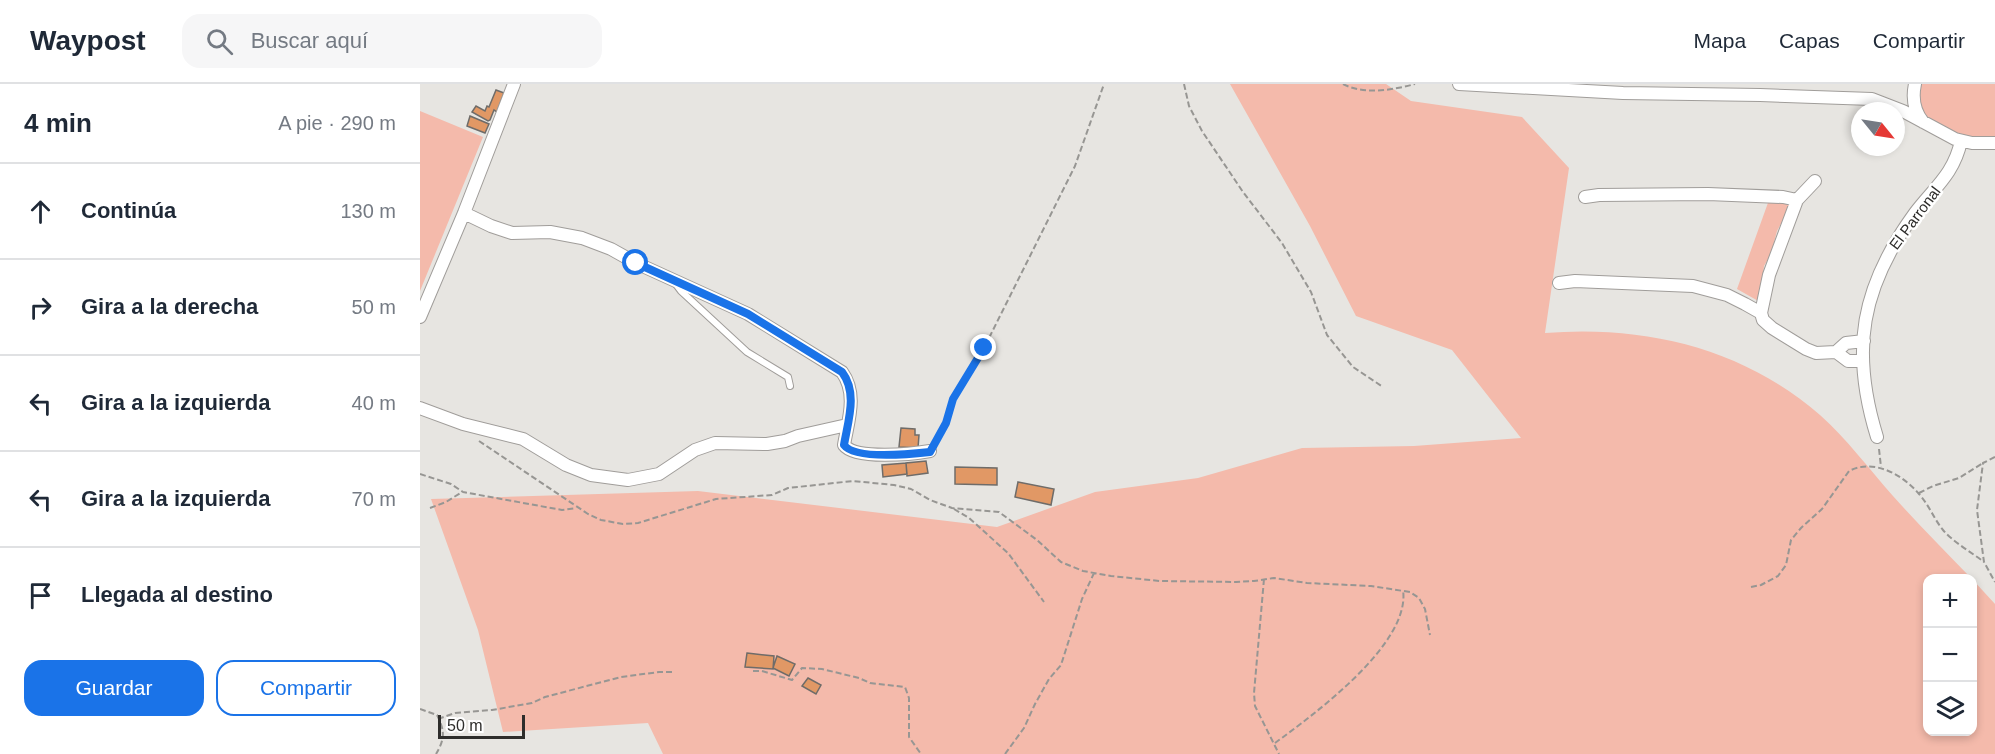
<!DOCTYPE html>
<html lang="es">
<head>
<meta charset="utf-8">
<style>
  :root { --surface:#fff; --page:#f6f6f7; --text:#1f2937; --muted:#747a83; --line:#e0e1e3; --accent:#1a73e8 }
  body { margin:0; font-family:Arial,sans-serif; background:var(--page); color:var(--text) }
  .controls { position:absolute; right:18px; bottom:18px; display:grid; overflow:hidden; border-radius:12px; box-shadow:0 3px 9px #0003 }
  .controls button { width:54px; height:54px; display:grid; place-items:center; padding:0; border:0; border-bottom:2px solid var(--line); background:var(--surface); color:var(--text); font:30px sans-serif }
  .compass { position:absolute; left:1431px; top:18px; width:54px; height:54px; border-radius:50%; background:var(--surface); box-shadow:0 3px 9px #0003; rotate:120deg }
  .scale { position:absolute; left:18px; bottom:15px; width:87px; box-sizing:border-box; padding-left:6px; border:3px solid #2e2d2b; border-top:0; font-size:16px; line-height:21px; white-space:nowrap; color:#2e2d2b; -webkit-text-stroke:4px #fff; paint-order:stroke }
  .stop { position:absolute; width:18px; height:18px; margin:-14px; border:4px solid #1a73e8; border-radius:50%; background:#fff }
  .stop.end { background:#1a73e8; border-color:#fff; box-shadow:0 2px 6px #0008 }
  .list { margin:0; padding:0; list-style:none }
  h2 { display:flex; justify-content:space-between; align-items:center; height:78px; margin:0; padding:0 24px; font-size:26px }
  h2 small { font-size:20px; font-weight:400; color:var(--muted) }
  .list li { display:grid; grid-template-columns:39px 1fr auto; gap:18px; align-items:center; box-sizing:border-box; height:96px; padding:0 24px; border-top:2px solid var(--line) }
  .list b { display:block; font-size:22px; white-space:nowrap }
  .list em { font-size:20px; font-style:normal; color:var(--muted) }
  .actions { display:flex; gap:12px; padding:18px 24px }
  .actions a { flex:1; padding:14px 0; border:2px solid var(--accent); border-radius:18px; text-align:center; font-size:21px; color:var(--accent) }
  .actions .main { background:var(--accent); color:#fff }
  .icon { flex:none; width:33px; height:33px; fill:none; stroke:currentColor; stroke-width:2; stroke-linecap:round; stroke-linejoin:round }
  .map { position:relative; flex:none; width:1575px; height:670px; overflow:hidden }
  header { display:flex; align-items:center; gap:36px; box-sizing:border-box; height:84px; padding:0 30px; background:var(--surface); border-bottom:2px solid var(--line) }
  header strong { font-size:28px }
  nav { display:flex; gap:33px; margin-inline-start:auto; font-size:21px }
  .search { width:420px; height:54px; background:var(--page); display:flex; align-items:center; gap:15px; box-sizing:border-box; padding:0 21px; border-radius:18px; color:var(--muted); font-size:22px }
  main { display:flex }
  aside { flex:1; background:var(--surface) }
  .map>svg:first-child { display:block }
  .green { fill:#f4baab }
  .building { fill:#e19865; stroke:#6f6c69; stroke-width:1.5 }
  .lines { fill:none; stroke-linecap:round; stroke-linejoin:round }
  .lane-casing { stroke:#a09d9a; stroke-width:8 }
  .street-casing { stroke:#a09d9a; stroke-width:14 }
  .path { stroke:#979693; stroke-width:2; stroke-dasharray:6 3; stroke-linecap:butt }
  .lane { stroke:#fff; stroke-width:6 }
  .street { stroke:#fff; stroke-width:12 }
  .route { stroke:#1a73e8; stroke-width:8 }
  .labels { text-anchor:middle; stroke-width:5; stroke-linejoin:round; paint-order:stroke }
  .street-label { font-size:15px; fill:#2e2d2b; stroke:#fff }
</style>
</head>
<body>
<header>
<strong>Waypost</strong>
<div class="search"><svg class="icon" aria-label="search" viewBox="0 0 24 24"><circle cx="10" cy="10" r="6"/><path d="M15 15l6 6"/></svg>Buscar aquí</div>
<nav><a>Mapa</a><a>Capas</a><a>Compartir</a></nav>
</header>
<main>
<aside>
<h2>4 min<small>A pie · 290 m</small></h2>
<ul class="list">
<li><svg class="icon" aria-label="ahead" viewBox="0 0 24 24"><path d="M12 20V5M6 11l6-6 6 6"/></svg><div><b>Continúa</b></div><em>130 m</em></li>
<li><svg class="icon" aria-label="right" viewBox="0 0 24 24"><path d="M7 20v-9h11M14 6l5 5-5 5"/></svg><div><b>Gira a la derecha</b></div><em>50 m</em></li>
<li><svg class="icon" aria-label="left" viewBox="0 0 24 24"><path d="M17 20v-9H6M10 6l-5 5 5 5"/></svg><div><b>Gira a la izquierda</b></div><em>40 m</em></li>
<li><svg class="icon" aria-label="left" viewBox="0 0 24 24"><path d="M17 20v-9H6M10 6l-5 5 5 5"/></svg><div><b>Gira a la izquierda</b></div><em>70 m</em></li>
<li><svg class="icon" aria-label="arrive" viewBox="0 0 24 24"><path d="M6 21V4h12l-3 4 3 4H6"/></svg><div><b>Llegada al destino</b></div></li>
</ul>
<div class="actions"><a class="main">Guardar</a><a>Compartir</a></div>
</aside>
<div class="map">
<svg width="1575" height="670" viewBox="0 0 1575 670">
  <rect width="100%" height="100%" fill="#e7e5e1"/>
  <!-- green -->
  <path class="green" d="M810 0H966L991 17 1102 33 1149 84 1125 249C1225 241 1323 264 1400 331 1427 355 1449 385 1473 412 1498 440 1525 467 1551 494H1508V648H1552L1553 496 1575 520V670H243L228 639 83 648 58 546 11 415 278 407 577 443 675 408 778 394 882 364 994 362 1101 354 1032 266 936 232 890 142Z
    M1502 0H1575V54C1550 54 1504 49 1499 18 1498 10 1498 7 1502 0Z
    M0 27 63 53 0 207Z
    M1349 116 1371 121 1357 147 1351 170 1344 182 1340 218 1317 205Z"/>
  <!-- building -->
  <path class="building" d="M76 6 84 9 77 28 74 26 70 36 68 37 52 28 56 22 65 27 67 22 69 23Z
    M50 32 69 40 65 49 47 42Z
    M481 344 495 345V351H499L498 364 479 363Z
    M506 377 508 389 487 392 486 379Z
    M486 379 487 390 463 393 462 381Z
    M535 383 577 384V401L535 400Z
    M598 398 634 405 631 421 595 413Z
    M327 569 354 572 353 585 325 583Z
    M357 572 375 580 369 592 353 584Z
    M388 594 401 601 396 610 382 602Z"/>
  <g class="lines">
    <!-- lane casing -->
    <g class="lane-casing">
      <path id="lane" d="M255 199 261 207 327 268 368 293 370 302"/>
    </g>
    <!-- street casing -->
    <g class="street-casing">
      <path id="street" d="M1039 0 1203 9 1340 11 1452 15 1483 27 1535 55 1552 59H1575
        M1495 0C1492 14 1494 27 1503 38
        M1165 113 1179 111 1288 110 1363 113 1377 116
        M44 129 71 142 92 149 130 148 162 154 191 165 216 179 328 230 422 288C438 310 428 337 424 361 435 376 493 370 510 367
        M1139 199 1155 197 1273 202 1307 211 1325 220 1341 229 1343 236 1352 244 1386 265 1396 269 1416 268 1428 277H1442
        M1341 229 1349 191 1377 116 1395 97
        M0 233 44 129 94 0
        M1416 268 1426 259 1444 257
        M0 324 43 340 103 355 146 381 171 391 208 396 239 390 275 366 295 359 347 360 365 357 378 352 427 341
        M1457 353C1430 266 1441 203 1495 129 1514 104 1534 90 1541 57"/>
    </g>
    <!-- path -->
    <path class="path" d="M764 0 769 22 782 47 823 108 862 159 891 208 907 251 933 283 963 303
      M923 0C944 11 973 6 995 0
      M59 357 168 430 181 436 203 440 218 439 296 415 352 411 368 404 433 397 474 401 491 405 510 416 532 424 579 428 617 456 641 478 663 487 691 492 740 497 816 498 834 497 854 494 887 499 951 502 990 508 999 514 1005 525 1010 551
      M516 357 526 339 533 315 564 264 655 82 684 0
      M1459 365 1461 383
      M1575 373 1563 379 1557 426 1564 478 1575 498
      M0 390 31 400 43 408 142 426 156 424
      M1499 409 1513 402 1539 394 1563 379
      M10 424 26 418 42 408
      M534 425 549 434 588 469 624 518
      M844 495 834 609 835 622 859 670
      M1331 503 1341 501 1358 492 1366 481 1371 456 1381 444 1402 425 1429 387C1454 374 1483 391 1499 410 1509 421 1514 435 1523 446 1533 458 1551 468 1564 478
      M333 587H342L372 596 382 584 402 585 439 594 450 599 485 603 489 614V653L501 670
      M0 625 17 631C25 647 25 655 16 670
      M18 635 35 629 72 626 112 619 125 613 201 593 239 588H253
      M855 659C893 631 991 560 983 506
      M585 670 604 644 615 620 629 595 641 581 662 515 674 489"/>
    <!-- lane -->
    <use href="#lane" class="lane"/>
    <!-- street -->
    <use href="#street" class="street"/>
  </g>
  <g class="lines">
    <!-- route -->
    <path class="route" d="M216 179 328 230 422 288C438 309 428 337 424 361 435 376 492 370 510 368L526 339 533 315 564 264"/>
  </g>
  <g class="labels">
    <!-- street labels -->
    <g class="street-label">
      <text transform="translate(1495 134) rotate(-53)" y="5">El Parronal</text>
    </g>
  </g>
</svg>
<div class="controls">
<button>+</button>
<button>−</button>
<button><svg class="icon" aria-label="layers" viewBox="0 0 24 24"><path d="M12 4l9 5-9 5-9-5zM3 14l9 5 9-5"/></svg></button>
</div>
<svg class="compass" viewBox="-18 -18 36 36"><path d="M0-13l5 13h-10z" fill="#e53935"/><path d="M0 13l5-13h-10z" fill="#747a83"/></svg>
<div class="scale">50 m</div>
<div class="stop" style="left:216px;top:179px"></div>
<div class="stop end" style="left:564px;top:264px"></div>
</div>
</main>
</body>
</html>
